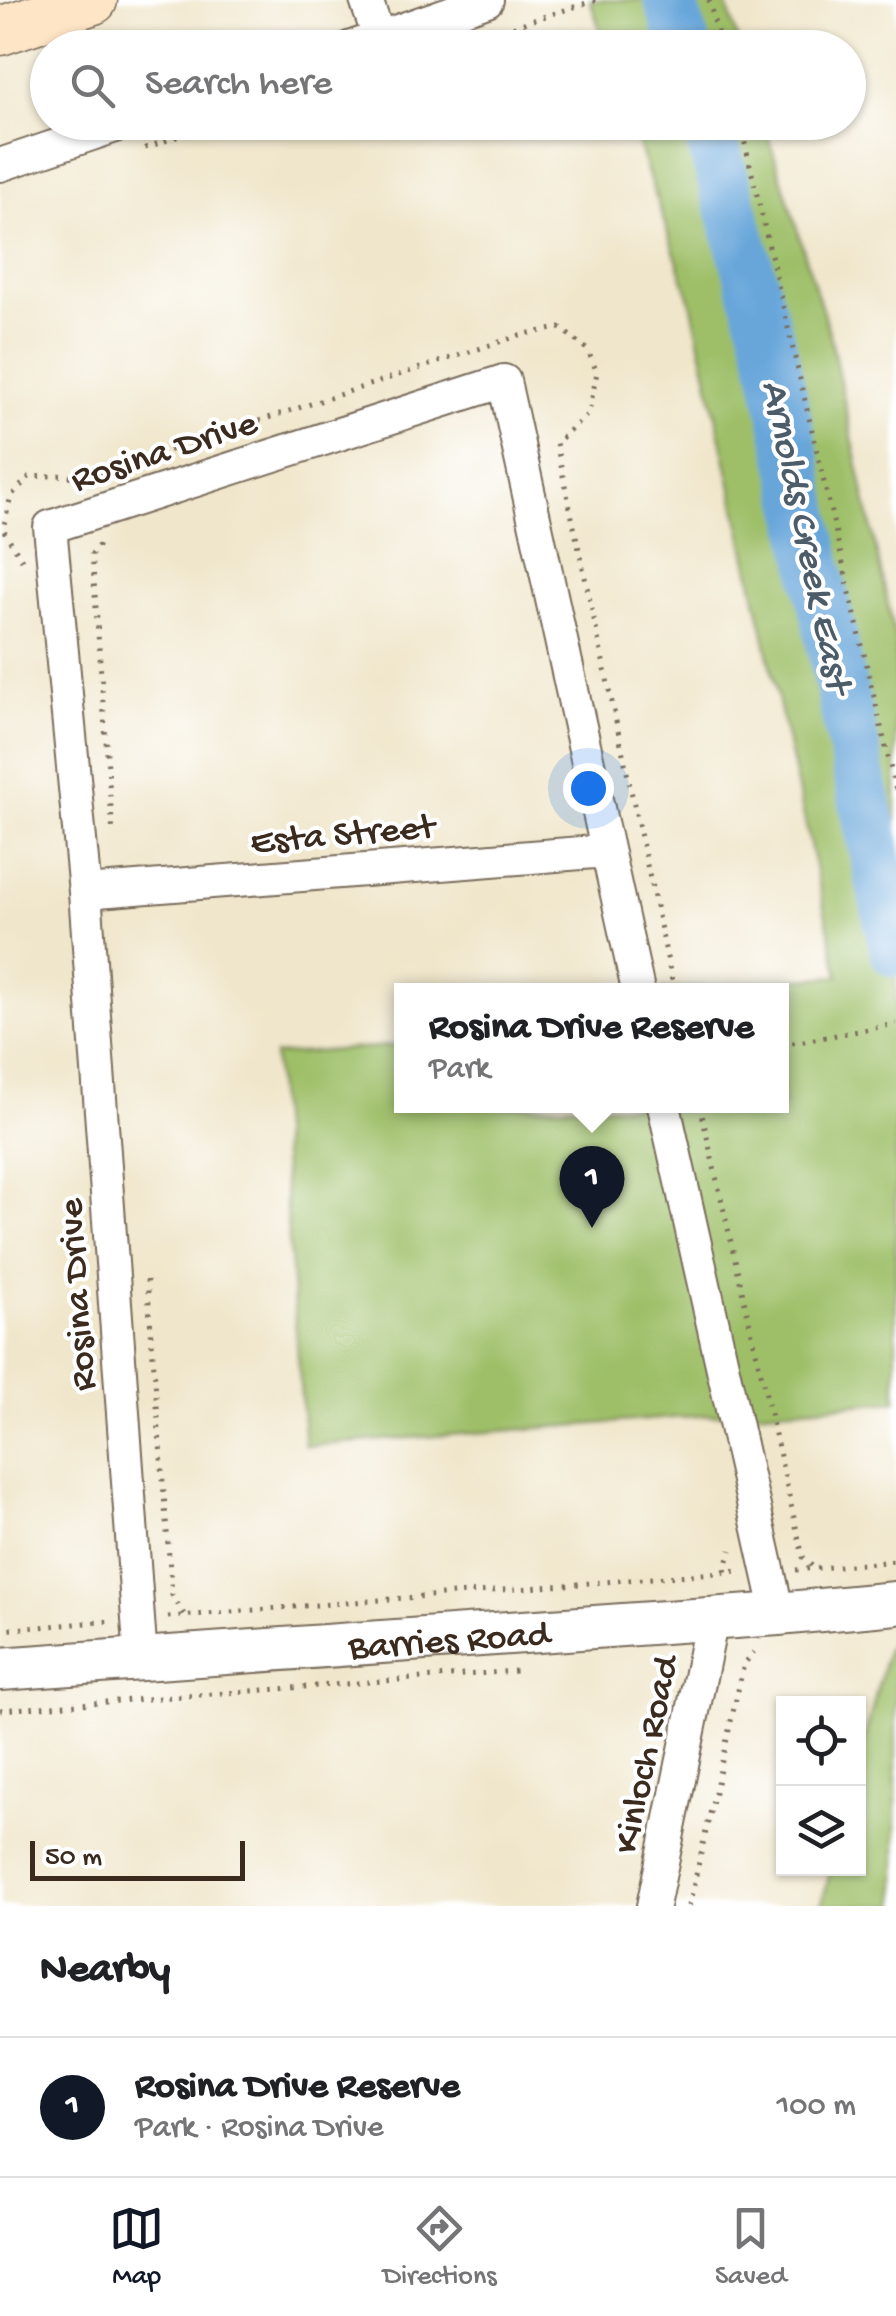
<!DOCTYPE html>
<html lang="en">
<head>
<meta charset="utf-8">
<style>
  :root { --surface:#fff; --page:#f2f2f2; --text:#202124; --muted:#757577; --line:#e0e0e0; --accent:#111827 }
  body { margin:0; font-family:"Gochi Hand",sans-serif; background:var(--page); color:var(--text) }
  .controls { position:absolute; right:30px; bottom:30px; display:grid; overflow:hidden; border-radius:0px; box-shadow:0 2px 8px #0004 }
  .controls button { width:90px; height:90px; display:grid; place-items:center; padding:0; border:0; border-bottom:2px solid var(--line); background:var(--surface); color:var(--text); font:50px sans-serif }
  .scale { position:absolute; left:30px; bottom:25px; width:215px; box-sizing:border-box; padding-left:10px; border:5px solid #3b2a1e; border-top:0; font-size:28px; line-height:35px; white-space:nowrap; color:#3b2a1e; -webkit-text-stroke:8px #fff; paint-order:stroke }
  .you { position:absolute; left:588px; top:788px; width:35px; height:35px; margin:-25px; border:8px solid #fff; border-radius:50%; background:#1a73e8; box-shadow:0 0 0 15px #1a73e833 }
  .badge { display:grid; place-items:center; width:65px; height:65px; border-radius:50%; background:var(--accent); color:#fff; font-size:32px; font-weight:700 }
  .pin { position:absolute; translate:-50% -82px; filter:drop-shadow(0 2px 5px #0008) }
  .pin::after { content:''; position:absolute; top:52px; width:35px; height:30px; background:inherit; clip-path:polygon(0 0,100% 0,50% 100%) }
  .popup { position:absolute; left:394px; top:983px; width:395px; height:130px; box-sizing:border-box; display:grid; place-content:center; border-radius:0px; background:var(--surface); filter:drop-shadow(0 2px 8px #0005); font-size:32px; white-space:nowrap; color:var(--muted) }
  .popup b { font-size:38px; color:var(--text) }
  .popup::after { content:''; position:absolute; left:50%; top:100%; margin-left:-20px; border:20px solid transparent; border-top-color:var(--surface) }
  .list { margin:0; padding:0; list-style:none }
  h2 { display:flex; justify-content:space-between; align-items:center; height:130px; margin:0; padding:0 40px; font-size:42px }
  h2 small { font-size:32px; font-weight:400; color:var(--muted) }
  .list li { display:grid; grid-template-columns:65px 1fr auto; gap:30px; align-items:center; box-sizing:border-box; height:140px; padding:0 40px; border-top:2px solid var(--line) }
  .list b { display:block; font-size:38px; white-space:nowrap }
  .list p { margin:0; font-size:32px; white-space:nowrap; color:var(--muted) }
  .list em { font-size:32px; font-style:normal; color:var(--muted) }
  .icon { flex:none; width:55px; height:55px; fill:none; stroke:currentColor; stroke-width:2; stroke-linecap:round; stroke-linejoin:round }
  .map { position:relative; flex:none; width:896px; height:1906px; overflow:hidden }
  .search { position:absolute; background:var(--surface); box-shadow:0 2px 8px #0004; left:30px; right:30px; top:30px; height:110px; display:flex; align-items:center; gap:25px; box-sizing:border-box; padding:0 35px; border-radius:55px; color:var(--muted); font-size:38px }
  .sheet { height:270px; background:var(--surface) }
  nav { display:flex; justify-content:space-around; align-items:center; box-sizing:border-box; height:140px; border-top:2px solid var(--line); background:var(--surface); font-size:28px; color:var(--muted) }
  nav a { display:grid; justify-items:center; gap:5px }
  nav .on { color:var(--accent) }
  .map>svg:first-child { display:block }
  .green { fill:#9ebf68; stroke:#6c7443; stroke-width:2.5 }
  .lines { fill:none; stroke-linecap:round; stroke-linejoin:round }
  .river { stroke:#67a6da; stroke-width:52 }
  .minor-casing { stroke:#7a6c5b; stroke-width:36 }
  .tertiary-casing { stroke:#7a6c5b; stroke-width:46 }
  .secondary-casing { stroke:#7a6c5b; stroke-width:51 }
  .path { stroke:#7a6c5b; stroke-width:5; stroke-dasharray:2.5 8; stroke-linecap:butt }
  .minor { stroke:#fff; stroke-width:32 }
  .tertiary { stroke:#fff; stroke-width:42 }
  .secondary { stroke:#fee5c5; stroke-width:48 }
  .labels { text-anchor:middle; stroke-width:8; stroke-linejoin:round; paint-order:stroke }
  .street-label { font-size:38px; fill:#3b2a1e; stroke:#fff }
  .water-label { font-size:40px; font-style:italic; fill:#4d5c69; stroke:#fff }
</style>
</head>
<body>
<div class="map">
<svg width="896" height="1906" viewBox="0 0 896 1906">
  <rect width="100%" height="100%" fill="#fff"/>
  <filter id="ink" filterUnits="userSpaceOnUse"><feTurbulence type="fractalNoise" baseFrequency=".01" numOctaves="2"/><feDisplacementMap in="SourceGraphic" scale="20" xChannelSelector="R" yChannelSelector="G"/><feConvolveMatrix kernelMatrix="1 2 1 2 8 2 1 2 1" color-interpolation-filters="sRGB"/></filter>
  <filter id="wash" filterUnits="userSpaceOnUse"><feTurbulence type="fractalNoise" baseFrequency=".0048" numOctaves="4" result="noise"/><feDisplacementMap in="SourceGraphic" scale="40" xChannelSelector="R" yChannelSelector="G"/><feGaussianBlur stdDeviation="2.25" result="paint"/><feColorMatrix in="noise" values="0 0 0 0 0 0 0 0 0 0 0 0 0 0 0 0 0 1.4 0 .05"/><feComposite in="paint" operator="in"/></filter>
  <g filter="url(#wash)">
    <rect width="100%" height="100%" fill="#f0e6cb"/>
    <!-- green -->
    <path class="green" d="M590 0H725L740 47H606Z
      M631 123H764L830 335 896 642V1401L305 1446 274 1055 402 1045V1106H782V990H660L839 976 691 302Z
      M896 1645V1906H821L831 1869 858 1868 859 1761 888 1646Z"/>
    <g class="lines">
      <!-- river -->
      <path class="river" d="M670 0 685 48
        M707 122 771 349 896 951"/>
    </g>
  </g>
  <g filter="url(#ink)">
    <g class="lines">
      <!-- minor casing -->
      <g class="minor-casing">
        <path id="minor" d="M366 0 379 37
          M349 48 487 0
          M0 165 127 122
          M85 892 607 851
          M664 1106 778 1614
          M141 1660 85 892 50 527 504 381 638 990
          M653 1906 712 1619"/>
      </g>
      <!-- tertiary casing -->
      <g class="tertiary-casing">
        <g id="tertiary">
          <path id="s1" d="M0 1669 778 1614 896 1603"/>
        </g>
      </g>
      <!-- secondary casing -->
      <g class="secondary-casing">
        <path id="secondary" d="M0 31 93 0"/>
      </g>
      <!-- path -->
      <path class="path" d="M709 0 721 48
        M493 33 596 0
        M740 122 896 791
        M145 148 219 122
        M99 545 92 554 113 835
        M22 560 3 529 11 496 29 477 65 475 82 479 524 334 560 328 587 349 597 372 589 413 556 443 674 990
        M782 1045 896 1024
        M700 1106 803 1557 815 1569
        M147 1280 172 1595 185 1616
        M796 1570 896 1561
        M725 1571 731 1550
        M168 1617 740 1571
        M0 1630 112 1621
        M0 1710 516 1671
        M689 1906 744 1664 754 1652"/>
      <!-- minor -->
      <use href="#minor" class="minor"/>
      <!-- tertiary -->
      <use href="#tertiary" class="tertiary"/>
      <!-- secondary -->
      <use href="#secondary" class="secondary"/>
    </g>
  </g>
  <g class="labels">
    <!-- street labels -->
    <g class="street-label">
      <text transform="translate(163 448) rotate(-18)" y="13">Rosina Drive</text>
      <text transform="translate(342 831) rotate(-5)" y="13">Esta Street</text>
      <text transform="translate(74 1295) rotate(-94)" y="13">Rosina Drive</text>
      <text dy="13" stroke="none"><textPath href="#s1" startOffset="450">Barries Road</textPath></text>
      <text transform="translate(643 1754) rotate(-78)" y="13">Kinloch Road</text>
    </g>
    <!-- water labels -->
    <g class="water-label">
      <text transform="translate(810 535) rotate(78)" y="14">Arnolds Creek East</text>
    </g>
  </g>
</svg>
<div class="controls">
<button><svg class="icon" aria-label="locate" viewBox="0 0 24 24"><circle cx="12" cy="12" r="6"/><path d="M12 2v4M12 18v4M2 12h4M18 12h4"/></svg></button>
<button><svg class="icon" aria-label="layers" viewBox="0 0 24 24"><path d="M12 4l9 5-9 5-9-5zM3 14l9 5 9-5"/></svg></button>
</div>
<div class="scale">50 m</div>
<div class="you"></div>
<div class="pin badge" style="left:592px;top:1228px">1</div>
<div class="popup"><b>Rosina Drive Reserve</b>Park</div>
<div class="search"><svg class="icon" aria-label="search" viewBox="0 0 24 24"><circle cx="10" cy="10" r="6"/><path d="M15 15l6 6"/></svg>Search here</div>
</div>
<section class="sheet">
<h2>Nearby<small></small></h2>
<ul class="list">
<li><span class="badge">1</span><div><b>Rosina Drive Reserve</b><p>Park · Rosina Drive</p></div><em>100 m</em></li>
</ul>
</section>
<nav>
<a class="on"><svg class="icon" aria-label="map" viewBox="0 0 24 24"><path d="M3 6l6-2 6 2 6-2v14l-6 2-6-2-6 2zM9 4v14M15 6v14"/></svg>Map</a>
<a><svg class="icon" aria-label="directions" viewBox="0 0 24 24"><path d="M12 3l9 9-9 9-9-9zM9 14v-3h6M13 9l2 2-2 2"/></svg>Directions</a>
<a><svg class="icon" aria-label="saved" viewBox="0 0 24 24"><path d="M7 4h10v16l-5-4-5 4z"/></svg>Saved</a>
</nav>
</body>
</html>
